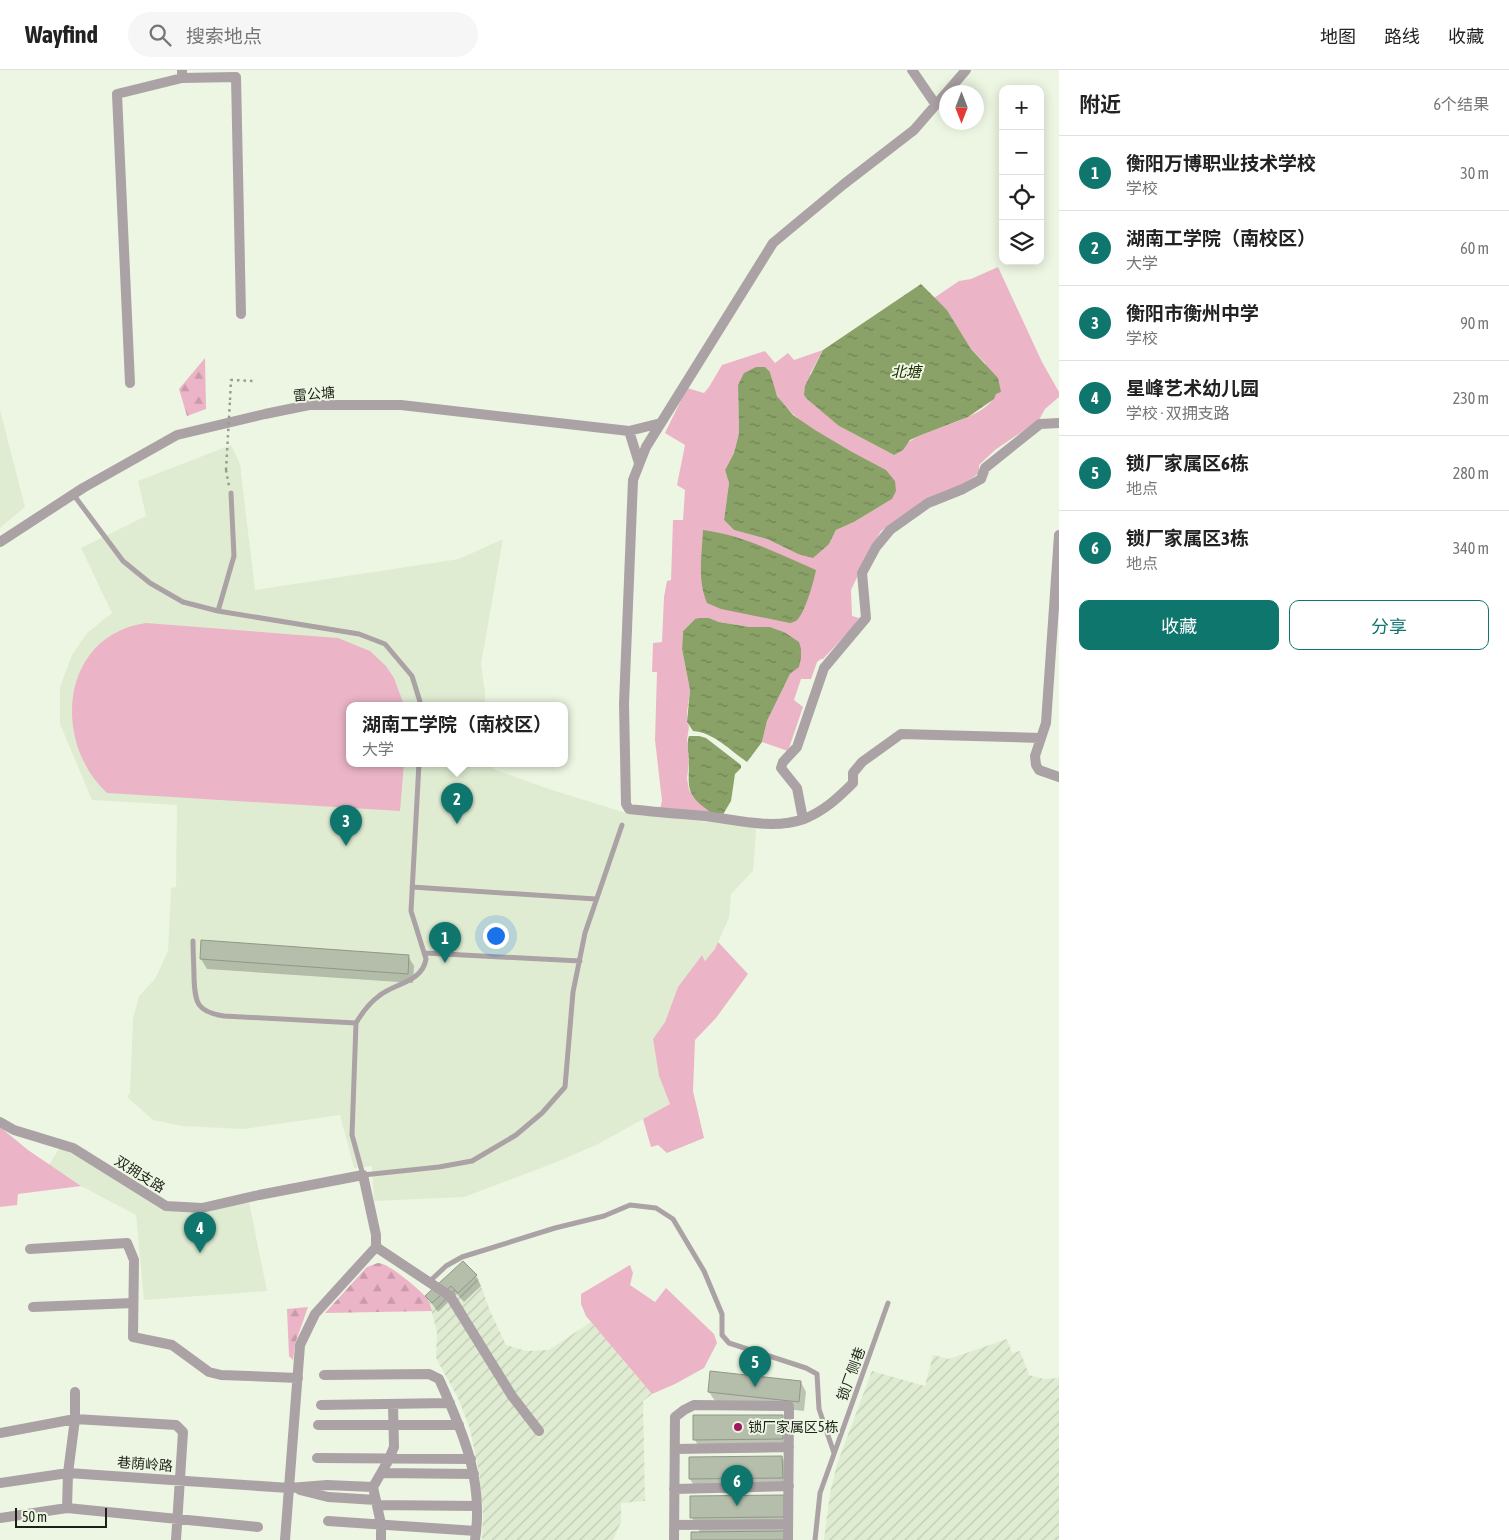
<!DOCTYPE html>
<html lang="zh">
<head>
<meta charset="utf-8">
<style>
  :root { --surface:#fff; --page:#f6f6f6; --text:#222; --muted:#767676; --line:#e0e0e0; --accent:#0f766e }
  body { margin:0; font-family:"Asap Condensed","Noto Sans SC",sans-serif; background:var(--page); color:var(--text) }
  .controls { position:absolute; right:15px; top:15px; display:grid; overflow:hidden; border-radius:10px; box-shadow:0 2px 12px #0003 }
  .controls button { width:45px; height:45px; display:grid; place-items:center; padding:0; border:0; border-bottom:1px solid var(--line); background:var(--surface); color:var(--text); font:25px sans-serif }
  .compass { position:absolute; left:939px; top:15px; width:45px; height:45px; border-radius:50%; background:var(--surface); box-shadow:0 2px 12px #0003; rotate:180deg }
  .scale { position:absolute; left:15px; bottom:12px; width:92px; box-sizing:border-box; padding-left:5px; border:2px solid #1e211a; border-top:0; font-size:14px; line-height:18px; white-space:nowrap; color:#1e211a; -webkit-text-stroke:4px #edf6e2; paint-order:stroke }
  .you { position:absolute; left:495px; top:865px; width:18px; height:18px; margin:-12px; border:4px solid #fff; border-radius:50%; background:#1a73e8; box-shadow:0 0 0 8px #1a73e833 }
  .badge { display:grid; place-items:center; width:32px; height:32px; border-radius:50%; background:var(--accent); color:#fff; font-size:16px; font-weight:700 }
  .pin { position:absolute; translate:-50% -41px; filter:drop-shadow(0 1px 2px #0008) }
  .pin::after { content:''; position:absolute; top:26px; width:18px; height:15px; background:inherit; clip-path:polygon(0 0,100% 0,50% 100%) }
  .popup { position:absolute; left:346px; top:632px; width:222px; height:65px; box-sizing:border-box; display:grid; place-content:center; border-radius:10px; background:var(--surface); filter:drop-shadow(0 1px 4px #0005); font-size:16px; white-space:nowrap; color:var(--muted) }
  .popup b { font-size:19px; color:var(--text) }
  .popup::after { content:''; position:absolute; left:50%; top:100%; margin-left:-10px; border:10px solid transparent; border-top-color:var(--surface) }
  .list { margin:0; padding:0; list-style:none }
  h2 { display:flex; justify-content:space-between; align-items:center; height:65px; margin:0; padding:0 20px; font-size:21px }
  h2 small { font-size:16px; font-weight:400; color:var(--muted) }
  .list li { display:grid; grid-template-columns:32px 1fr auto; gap:15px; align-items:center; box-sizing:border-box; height:75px; padding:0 20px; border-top:1px solid var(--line) }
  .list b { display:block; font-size:19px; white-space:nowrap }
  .list p { margin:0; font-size:16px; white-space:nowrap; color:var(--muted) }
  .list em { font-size:16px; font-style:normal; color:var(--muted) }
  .actions { display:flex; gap:10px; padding:15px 20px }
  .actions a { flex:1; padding:11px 0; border:1px solid var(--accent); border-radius:10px; text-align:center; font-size:18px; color:var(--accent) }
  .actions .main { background:var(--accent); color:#fff }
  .icon { flex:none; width:28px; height:28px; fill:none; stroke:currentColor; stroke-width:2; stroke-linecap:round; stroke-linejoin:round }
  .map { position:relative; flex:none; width:1059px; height:1470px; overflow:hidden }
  header { display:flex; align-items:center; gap:30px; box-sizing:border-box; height:70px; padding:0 25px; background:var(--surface); border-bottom:1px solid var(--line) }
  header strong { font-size:24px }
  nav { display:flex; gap:28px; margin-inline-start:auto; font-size:18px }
  .search { width:350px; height:45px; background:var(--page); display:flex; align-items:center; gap:12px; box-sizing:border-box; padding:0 18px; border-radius:28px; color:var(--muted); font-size:19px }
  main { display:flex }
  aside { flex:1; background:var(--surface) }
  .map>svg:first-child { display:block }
  .built { fill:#e0ecd2 }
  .industrial { fill:url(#industrial-furrows) }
  .green { fill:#ebb5c7; fill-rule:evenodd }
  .forest { fill:url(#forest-firs) }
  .water { fill:url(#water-ripples) }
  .shadow { fill:#0003 }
  .building { fill:#b5bdab; stroke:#909786 }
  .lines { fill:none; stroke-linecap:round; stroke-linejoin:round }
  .path { stroke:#979d8f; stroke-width:2.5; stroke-dasharray:2.5 4; stroke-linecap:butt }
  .lane { stroke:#aba2a5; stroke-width:5 }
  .street { stroke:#aba2a5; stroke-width:10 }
  .path-bridge { stroke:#979d8f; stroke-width:2.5; stroke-dasharray:2.5 4; stroke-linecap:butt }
  .poi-dot { fill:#a3175f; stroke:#edf6e2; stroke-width:2 }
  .labels { text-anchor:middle; stroke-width:4; stroke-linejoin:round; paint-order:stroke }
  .street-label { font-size:14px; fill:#1e211a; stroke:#edf6e2 }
  .poi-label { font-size:14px; fill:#1e211a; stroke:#edf6e2; text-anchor:start }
  .water-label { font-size:15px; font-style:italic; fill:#212f03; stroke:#edf6e2 }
</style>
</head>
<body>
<header>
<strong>Wayfind</strong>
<div class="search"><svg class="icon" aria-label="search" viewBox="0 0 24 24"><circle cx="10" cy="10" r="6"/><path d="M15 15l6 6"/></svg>搜索地点</div>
<nav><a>地图</a><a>路线</a><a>收藏</a></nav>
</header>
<main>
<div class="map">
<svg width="1059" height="1470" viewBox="0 0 1059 1470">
  <defs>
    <pattern id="industrial-furrows" width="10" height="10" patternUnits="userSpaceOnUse" patternTransform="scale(1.25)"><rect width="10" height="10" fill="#e0ecd2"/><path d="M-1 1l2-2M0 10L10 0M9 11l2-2" fill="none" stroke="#c0cab4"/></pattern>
    <pattern id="forest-firs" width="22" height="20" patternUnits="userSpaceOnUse" patternTransform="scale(1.25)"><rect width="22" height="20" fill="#ebb5c7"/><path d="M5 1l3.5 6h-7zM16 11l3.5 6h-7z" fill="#c99baa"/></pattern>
    <pattern id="water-ripples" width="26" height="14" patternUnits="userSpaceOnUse" patternTransform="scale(1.25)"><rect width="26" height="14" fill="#8aa168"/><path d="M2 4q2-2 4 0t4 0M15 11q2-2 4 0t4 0" fill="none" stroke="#708355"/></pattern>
  </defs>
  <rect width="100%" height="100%" fill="#edf6e2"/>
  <!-- built -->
  <path class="built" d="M0 340 25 437 0 458Z
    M231 375 240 394 255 520 459 489 503 469 481 594 485 622V635H350V693H491L493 699 549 719 626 743 755 757 756 762 753 801 731 824 729 848 715 879 705 891 702 885 678 917 665 952 653 969 659 1006 670 1034 598 1074 557 1092 464 1127 374 1131 372 1096 354 1098 340 1045 244 1059 182 1056 153 1050 127 1027 130 1023 133 949 139 926 155 909 168 881 171 818 176 817 177 735 92 730 60 654V617L72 585 87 563 112 543 81 478 146 446 138 411Z
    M60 1077 82 1088 163 1139 249 1132 267 1221 144 1230 136 1145 81 1116 49 1095Z"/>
  <!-- industrial -->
  <path class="industrial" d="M463 1191 477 1205 490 1241 506 1275 526 1281 549 1280 591 1252 652 1324 643 1331 645 1431 621 1433V1452L613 1470H482L483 1441 479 1402 470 1359 458 1328 436 1288 437 1262 429 1232 425 1226Z
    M1007 1269 1012 1283 1020 1281 1029 1305 1044 1309 1059 1308V1470H824L830 1423 837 1394 872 1301 925 1316 933 1285 949 1289Z"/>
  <!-- green -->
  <path class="green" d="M998 197 1042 292 1059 322V327L1045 339 1039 350 995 380 979 395V403L961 416 920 433 881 461 871 478 851 520 852 546 859 548 853 557 823 589H821L817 592 811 609H801L794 630 803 637 788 681 762 672 767 651 790 604 799 596 801 579 784 562 770 557H750L719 552 709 548 695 549 683 561 682 579 690 620 687 643V652L689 657 687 670 689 693 687 708 689 720 694 728 716 746 660 739 662 731 655 670 657 602H652L653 573 662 572 664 527 667 511 671 510 673 450H683L685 420 677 415 685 375 665 363 687 318 704 323 709 317 722 295 765 281 775 293 788 283 794 290 823 280 810 304 839 356 894 385C902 380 905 374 912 370 932 356 986 349 996 324L985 293 971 279 947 240 934 228 959 211 971 209ZM770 302C773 310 774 321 778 327 799 358 853 384 886 400L892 429 854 452 836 460 829 474 798 484 767 469 734 460 724 450 729 413 725 400 734 383 739 363 738 315Z
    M146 553 338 568 370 581 386 596 394 608 404 635H350V693H404L400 741 107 723C51 671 61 565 146 553Z
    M718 872 748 904 716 948 695 970 693 1021 704 1068 667 1083 658 1075 651 1077 643 1049 670 1034 659 1006 653 969 665 952 678 917 702 885 705 891 715 879Z
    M0 1057 28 1080 81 1116 18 1124 17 1135 0 1137Z
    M630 1195 633 1203 630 1215 655 1232 666 1218 714 1264 717 1273 704 1298 675 1314 652 1324 586 1246 581 1234V1224Z"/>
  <!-- forest -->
  <path class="forest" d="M205 288 206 339 187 346 179 319Z
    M378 1193C389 1193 417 1218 425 1226 429 1230 430 1235 432 1241L325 1243 367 1197Z
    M308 1237 295 1274 293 1290 289 1286 287 1239Z"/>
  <!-- water -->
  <path class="water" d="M921 214 947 240 971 279 998 308 1001 322 996 324 994 329 968 347 921 365 910 370 903 380 894 385 839 356 807 329 804 325 805 316 823 280Z
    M756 297H765L770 302 777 326 793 345 815 360 852 382 886 400 895 411 896 421 892 429 854 452 836 460 829 474 813 488 798 484 767 469 734 460 724 450 729 413 725 400 734 383 739 363 738 315 744 303Z
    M703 460C743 465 779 484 816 500 814 511 805 543 797 550 796 551 791 553 790 553L721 539 707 533C697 510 702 485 703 460Z
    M699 548H709L719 552 750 557H770L784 562 799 572 801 579V588L799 597 790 604 767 651 762 672 747 692C731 681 713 662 693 661L687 652 690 620 682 579 683 561 695 549Z
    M689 666H699L706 668 741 695V698L735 704 731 731 722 746C714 746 710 742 705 738 685 723 689 714 689 693 689 684 686 674 689 666Z"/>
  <!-- shadow -->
  <path class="shadow" d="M203 872 408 886 414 896 413 913 207 899 201 889Z
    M463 1192 476 1206 481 1216 464 1232 457 1224 438 1242 426 1226Z
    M801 1312 806 1322 804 1341 715 1331 709 1322Z
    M782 1346 790 1359V1382L702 1383 695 1370Z
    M782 1387 789 1400 790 1421 698 1422 690 1409Z
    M783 1426 791 1460H783L788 1470H693L701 1464 692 1448Z"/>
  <!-- building -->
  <path class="building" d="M201 870 409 885 408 904 200 889Z
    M463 1191 477 1205 458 1223 451 1216 432 1233 425 1226Z
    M710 1301 801 1311 799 1332 708 1322Z
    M693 1345H783V1369L693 1370Z
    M782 1386 783 1408 689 1409V1387Z
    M784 1425V1447L690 1448V1426Z
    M785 1461V1470H691V1462Z"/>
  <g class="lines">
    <!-- path -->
    <path class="path" d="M230 330 231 310 254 311
      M226 400 229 416"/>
    <!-- lane -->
    <path class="lane" d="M73 424 123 491 150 513 183 532 218 541 359 564 385 574 412 606 421 635
      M218 541 234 486 231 423
      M419 693 411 841 426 889C422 913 394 913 379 926 369 933 362 943 356 953L352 1065 363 1105 439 1097 472 1091 516 1065 542 1043 565 1017 573 922 585 863 622 755
      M412 817 596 829
      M193 871C193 884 194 896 194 908 195 933 197 942 224 946L356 953
      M425 883 580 891
      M429 1212 446 1196 462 1187 555 1158 604 1146 630 1135 656 1138 673 1149 704 1201 722 1244V1265L729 1273 806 1298 817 1304 819 1339 834 1383
      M815 1470 820 1423 888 1233"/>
    <!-- street -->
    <path class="street" d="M912 0 936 35
      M182 8 236 7 241 244
      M947 22 966 0
      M946 23 914 60 844 114 773 173 646 377 633 410 624 634 626 734 629 739C655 742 680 744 705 746 737 750 773 760 804 749 824 741 838 728 853 713V703L862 692 901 664 1041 668
      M130 313 117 24 182 8V0
      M629 361 639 393
      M1059 465 1046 653 1035 686 1036 695 1039 700 1059 707
      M0 472 83 418 177 365 265 344 309 335H401L629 361 661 353
      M803 749 797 718 781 698 783 692 797 677 824 598 866 548 862 503 876 477 890 460 928 433 963 419 981 409 985 398 1040 354 1059 353
      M0 1052 14 1060 73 1078 166 1136 202 1138 259 1125 363 1105 376 1165V1177L315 1244 300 1275 285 1470
      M376 1177 450 1226 512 1326 539 1361
      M30 1179 127 1173 134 1190 133 1267 172 1275 209 1302 221 1305 298 1308
      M33 1237 133 1233
      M324 1305 429 1304 439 1309C463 1362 484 1410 475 1470
      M321 1335 450 1333
      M318 1355H459
      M0 1363 75 1349 176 1355 183 1362 176 1470
      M675 1379 789 1377
      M317 1388 471 1389
      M381 1403 474 1404
      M0 1413 68 1403 289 1418 327 1415 373 1417
      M674 1419 789 1416
      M300 1420 328 1427 376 1430
      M377 1435 477 1436
      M67 1438 68 1403 75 1349V1322
      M0 1448 67 1438 258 1457
      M328 1451 476 1461
      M674 1455 788 1454
      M381 1470V1454L373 1417 388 1391 394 1377 393 1334
      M674 1470 675 1347 684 1340 694 1335 789 1336 788 1470"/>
    <!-- path-bridge -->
    <path class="path-bridge" d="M226 400 230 330"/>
  </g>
  <!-- markers -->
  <circle class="poi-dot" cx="738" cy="1357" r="5"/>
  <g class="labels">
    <!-- street labels -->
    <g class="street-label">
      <text transform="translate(314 324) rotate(-5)" y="5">雷公塘</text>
      <text transform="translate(140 1104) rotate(32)" y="5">双拥支路</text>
      <text transform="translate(851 1304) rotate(-70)" y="5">锁厂侧巷</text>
      <text transform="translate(145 1394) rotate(4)" y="5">巷荫岭路</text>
    </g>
    <!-- poi labels -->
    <g class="poi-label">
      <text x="748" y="1362">锁厂家属区5栋</text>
    </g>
    <!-- water labels -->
    <g class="water-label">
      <text x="906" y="307">北塘</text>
    </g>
  </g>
</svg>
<div class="controls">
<button>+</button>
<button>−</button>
<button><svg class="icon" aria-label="locate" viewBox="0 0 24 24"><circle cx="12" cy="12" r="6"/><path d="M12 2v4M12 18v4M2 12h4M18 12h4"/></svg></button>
<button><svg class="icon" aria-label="layers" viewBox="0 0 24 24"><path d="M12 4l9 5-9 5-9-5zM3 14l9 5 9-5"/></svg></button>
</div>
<svg class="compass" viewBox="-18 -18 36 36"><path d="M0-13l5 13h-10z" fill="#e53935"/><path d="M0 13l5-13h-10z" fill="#767676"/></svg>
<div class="scale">50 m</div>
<div class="you"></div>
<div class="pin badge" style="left:445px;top:893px">1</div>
<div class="pin badge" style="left:457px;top:754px">2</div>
<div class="popup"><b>湖南工学院（南校区）</b>大学</div>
<div class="pin badge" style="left:346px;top:776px">3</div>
<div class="pin badge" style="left:200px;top:1183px">4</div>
<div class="pin badge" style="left:755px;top:1317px">5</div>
<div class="pin badge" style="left:737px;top:1436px">6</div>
</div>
<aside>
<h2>附近<small>6个结果</small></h2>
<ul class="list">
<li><span class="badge">1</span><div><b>衡阳万博职业技术学校</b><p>学校</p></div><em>30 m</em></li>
<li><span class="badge">2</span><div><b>湖南工学院（南校区）</b><p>大学</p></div><em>60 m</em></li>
<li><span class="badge">3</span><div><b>衡阳市衡州中学</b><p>学校</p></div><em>90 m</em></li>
<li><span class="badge">4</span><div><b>星峰艺术幼儿园</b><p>学校 · 双拥支路</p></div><em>230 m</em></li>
<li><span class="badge">5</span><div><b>锁厂家属区6栋</b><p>地点</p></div><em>280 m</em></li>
<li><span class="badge">6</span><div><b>锁厂家属区3栋</b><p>地点</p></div><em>340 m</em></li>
</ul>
<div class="actions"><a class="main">收藏</a><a>分享</a></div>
</aside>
</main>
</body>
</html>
